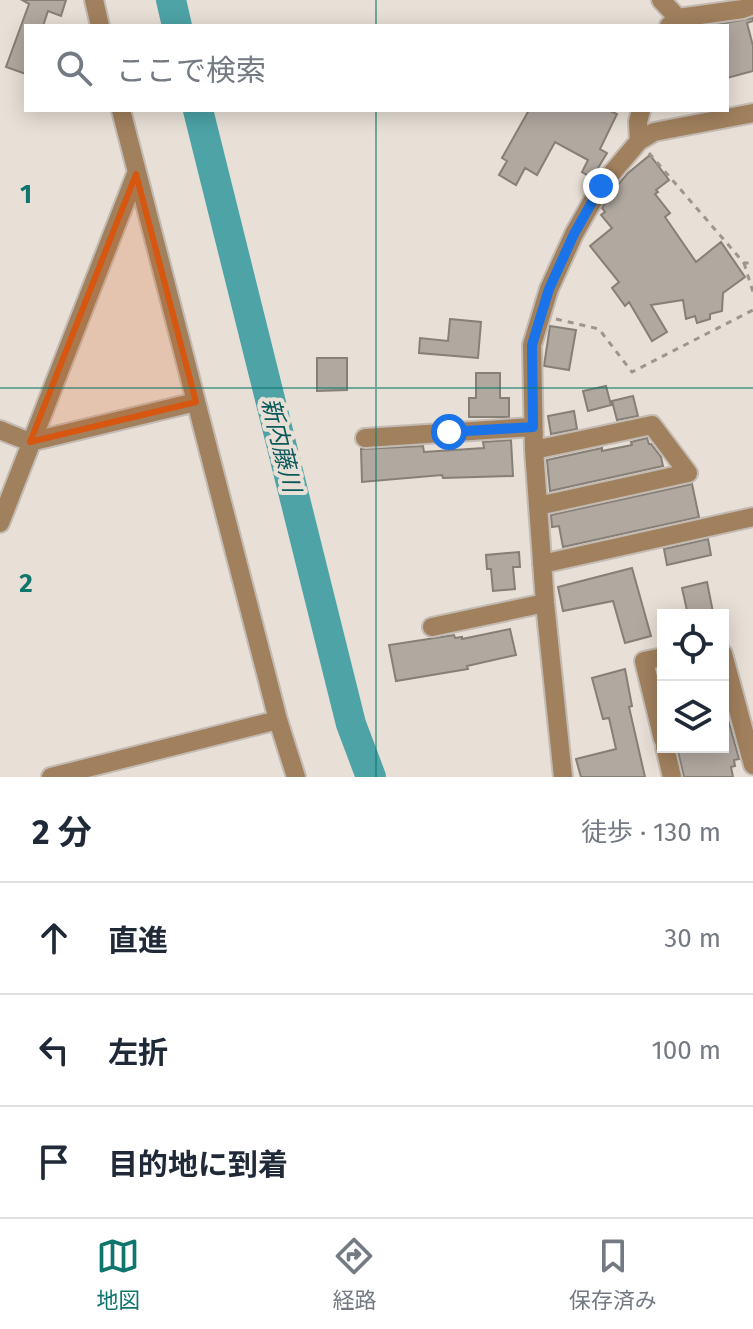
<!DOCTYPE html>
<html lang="ja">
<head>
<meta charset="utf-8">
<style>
  :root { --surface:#fff; --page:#f2f2f3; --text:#1f2937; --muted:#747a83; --line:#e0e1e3; --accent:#0f766e }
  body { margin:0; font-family:"Fira Sans","Noto Sans JP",sans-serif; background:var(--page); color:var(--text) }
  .controls { position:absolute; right:24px; bottom:24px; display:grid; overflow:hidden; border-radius:0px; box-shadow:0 4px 20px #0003 }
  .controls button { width:72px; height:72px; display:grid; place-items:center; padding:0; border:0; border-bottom:2px solid var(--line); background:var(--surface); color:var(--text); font:40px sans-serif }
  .stop { position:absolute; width:24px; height:24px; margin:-18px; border:6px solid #1a73e8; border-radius:50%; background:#fff }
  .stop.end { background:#1a73e8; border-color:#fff; box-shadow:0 2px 8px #0008 }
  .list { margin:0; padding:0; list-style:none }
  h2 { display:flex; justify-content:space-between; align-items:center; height:104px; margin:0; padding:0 32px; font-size:34px }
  h2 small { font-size:26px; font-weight:400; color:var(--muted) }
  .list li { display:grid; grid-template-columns:52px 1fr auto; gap:24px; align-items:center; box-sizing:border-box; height:112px; padding:0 32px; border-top:2px solid var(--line) }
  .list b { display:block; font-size:30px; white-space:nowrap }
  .list em { font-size:26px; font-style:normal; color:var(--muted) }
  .icon { flex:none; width:44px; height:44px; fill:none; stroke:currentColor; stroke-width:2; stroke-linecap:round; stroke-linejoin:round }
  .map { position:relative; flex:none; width:753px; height:777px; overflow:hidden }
  .search { position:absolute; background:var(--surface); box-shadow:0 4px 20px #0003; left:24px; right:24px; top:24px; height:88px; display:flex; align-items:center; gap:20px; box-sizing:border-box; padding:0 28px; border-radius:0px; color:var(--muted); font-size:30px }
  .sheet { height:440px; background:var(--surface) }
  nav { display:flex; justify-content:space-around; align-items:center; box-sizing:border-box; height:112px; border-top:2px solid var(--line); background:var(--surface); font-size:22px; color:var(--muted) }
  nav a { display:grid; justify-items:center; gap:4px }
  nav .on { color:var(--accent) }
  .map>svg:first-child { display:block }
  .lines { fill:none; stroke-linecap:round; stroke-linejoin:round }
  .river { stroke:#4da3a6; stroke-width:30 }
  .building { fill:#b1a9a0; stroke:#867f76; stroke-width:2 }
  .minor-casing { stroke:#c3bbb3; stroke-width:22 }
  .path { stroke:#9c968e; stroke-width:3; stroke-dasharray:6 6; stroke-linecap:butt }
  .minor { stroke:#a1805d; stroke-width:18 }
  .route { stroke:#1a73e8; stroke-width:10 }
  .marked { fill:#d75610; fill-opacity:0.2; stroke:#d75610; stroke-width:6; stroke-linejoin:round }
  .grid { fill:none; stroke:#0f766e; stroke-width:2; stroke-opacity:0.55 }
  .labels { text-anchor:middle; stroke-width:8; stroke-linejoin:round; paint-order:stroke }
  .water-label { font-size:24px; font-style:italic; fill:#0c595b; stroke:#e8e0d6 }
  .grid-label { font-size:26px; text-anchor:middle; font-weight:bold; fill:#0f766e; stroke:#e8e0d6; stroke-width:8; stroke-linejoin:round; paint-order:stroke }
</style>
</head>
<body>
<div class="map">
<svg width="753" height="777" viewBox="0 0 753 777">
  <rect width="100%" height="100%" fill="#e8e0d6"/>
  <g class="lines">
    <!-- river -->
    <path class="river" d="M171 0 177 26
      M198 110 351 724 371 777"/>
  </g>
  <!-- building -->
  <path class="building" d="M22 0H66L61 16 48 11 43 26H26V74L6 67 29 4Z
    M753 18V21L747 23 753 46V71L727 78V26H708Z
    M529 110H608L617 114 600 149 607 153 592 178 582 172 588 160 555 142 537 175 525 168 516 185 499 175 507 161 502 158Z
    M650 155 669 180 656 190 658 192 655 194 670 213 665 217 696 262 721 242 745 277 723 293 722 311 710 314V319L697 323 695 316 686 319 683 300 651 305 667 332 652 341 629 302 625 306 612 288 619 282 590 246 612 228 601 215 605 212 602 208 611 193 628 173Z
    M450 319 481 322 478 358 419 353 420 338 448 341Z
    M550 326 576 330 569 370 544 366Z
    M317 358H347V390L317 391Z
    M476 373H500V398H509V417H469V398H476Z
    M606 386 611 405 588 411 583 391Z
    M633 396 638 416 617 420 612 401Z
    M574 411 577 429 551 434 548 416Z
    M647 438 649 444H651L661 457 663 466 550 491 547 460 602 448V451L632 445 631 442Z
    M511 440 513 476 443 478 442 475 362 482 361 449 423 446 424 452 484 448 483 442Z
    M692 484 699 517 563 547 559 526 552 527 551 515Z
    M708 539 711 555 667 565 664 549Z
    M519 552 520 567H513L515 589 493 591 491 569H487L486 555Z
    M632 568 651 636 625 643 613 601 563 611 558 587Z
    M707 582 713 612 708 615H688L682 588Z
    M510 629 516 655 467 666 468 669 396 681 389 645 454 635 455 638 462 637V639Z
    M625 669 632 706 629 707 645 777H581L576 759 616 749 609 718 603 719 592 678Z
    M723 712H726L739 759 734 760 735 766 731 767 733 777H684L677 747H723Z"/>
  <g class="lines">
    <!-- minor casing -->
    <g class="minor-casing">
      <path id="minor" d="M94 0 100 26
        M661 0 678 18 681 26
        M669 26 678 18 743 9 753 5
        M121 110 278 720 296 777
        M639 141 638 122 641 110
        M0 430 30 442 196 402
        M365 438 533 427
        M534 450 652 425 688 473 538 506
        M0 523 136 174
        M542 564 753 517
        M432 627 545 603
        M723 654 753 765
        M663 657 644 661 663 739
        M665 747 672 777
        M51 777 278 720
        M563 777 545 603 534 450 532 345 549 289 574 234 601 186 639 141 654 132 753 113"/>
    </g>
    <!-- path -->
    <path class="path" d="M649 153 744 263H753
      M744 263 753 292
      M556 319 599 329 632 372 753 310"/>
    <!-- minor -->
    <use href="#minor" class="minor"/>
  </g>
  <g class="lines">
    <!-- route -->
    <path class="route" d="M449 432 533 427 532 345 549 289 574 234 601 186"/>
  </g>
  <!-- marked area -->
  <path class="marked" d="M136 174 196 402 30 442Z"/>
  <!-- grid -->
  <path class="grid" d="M376 0V26M376 110V777M0 388H753"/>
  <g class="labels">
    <!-- water labels -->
    <g class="water-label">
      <text transform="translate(281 445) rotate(76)" y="8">新内藤川</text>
    </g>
  </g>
  <g class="grid-label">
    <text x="26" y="203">1</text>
    <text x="26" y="592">2</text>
  </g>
</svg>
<div class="controls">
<button><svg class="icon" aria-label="locate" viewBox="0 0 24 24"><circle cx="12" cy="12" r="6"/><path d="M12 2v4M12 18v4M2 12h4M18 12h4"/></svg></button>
<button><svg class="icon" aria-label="layers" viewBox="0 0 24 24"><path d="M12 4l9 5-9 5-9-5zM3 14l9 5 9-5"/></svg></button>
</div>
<div class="stop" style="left:449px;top:432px"></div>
<div class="stop end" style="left:601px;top:186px"></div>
<div class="search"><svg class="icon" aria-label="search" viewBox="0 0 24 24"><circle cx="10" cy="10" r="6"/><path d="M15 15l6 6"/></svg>ここで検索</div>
</div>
<section class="sheet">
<h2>2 分<small>徒歩 · 130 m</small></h2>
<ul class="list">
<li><svg class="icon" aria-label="ahead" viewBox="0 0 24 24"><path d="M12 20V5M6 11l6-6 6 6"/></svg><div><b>直進</b></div><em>30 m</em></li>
<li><svg class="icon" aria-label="left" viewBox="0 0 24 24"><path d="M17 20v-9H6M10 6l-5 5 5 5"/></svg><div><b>左折</b></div><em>100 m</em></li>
<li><svg class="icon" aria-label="arrive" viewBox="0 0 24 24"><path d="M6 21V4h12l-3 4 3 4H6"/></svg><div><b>目的地に到着</b></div></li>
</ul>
</section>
<nav>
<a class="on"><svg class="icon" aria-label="map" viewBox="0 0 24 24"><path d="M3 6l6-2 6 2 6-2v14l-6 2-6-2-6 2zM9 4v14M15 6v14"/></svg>地図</a>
<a><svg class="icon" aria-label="directions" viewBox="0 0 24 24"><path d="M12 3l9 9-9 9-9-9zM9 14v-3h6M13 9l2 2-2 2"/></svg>経路</a>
<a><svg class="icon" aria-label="saved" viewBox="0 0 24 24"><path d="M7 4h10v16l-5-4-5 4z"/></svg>保存済み</a>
</nav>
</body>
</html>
